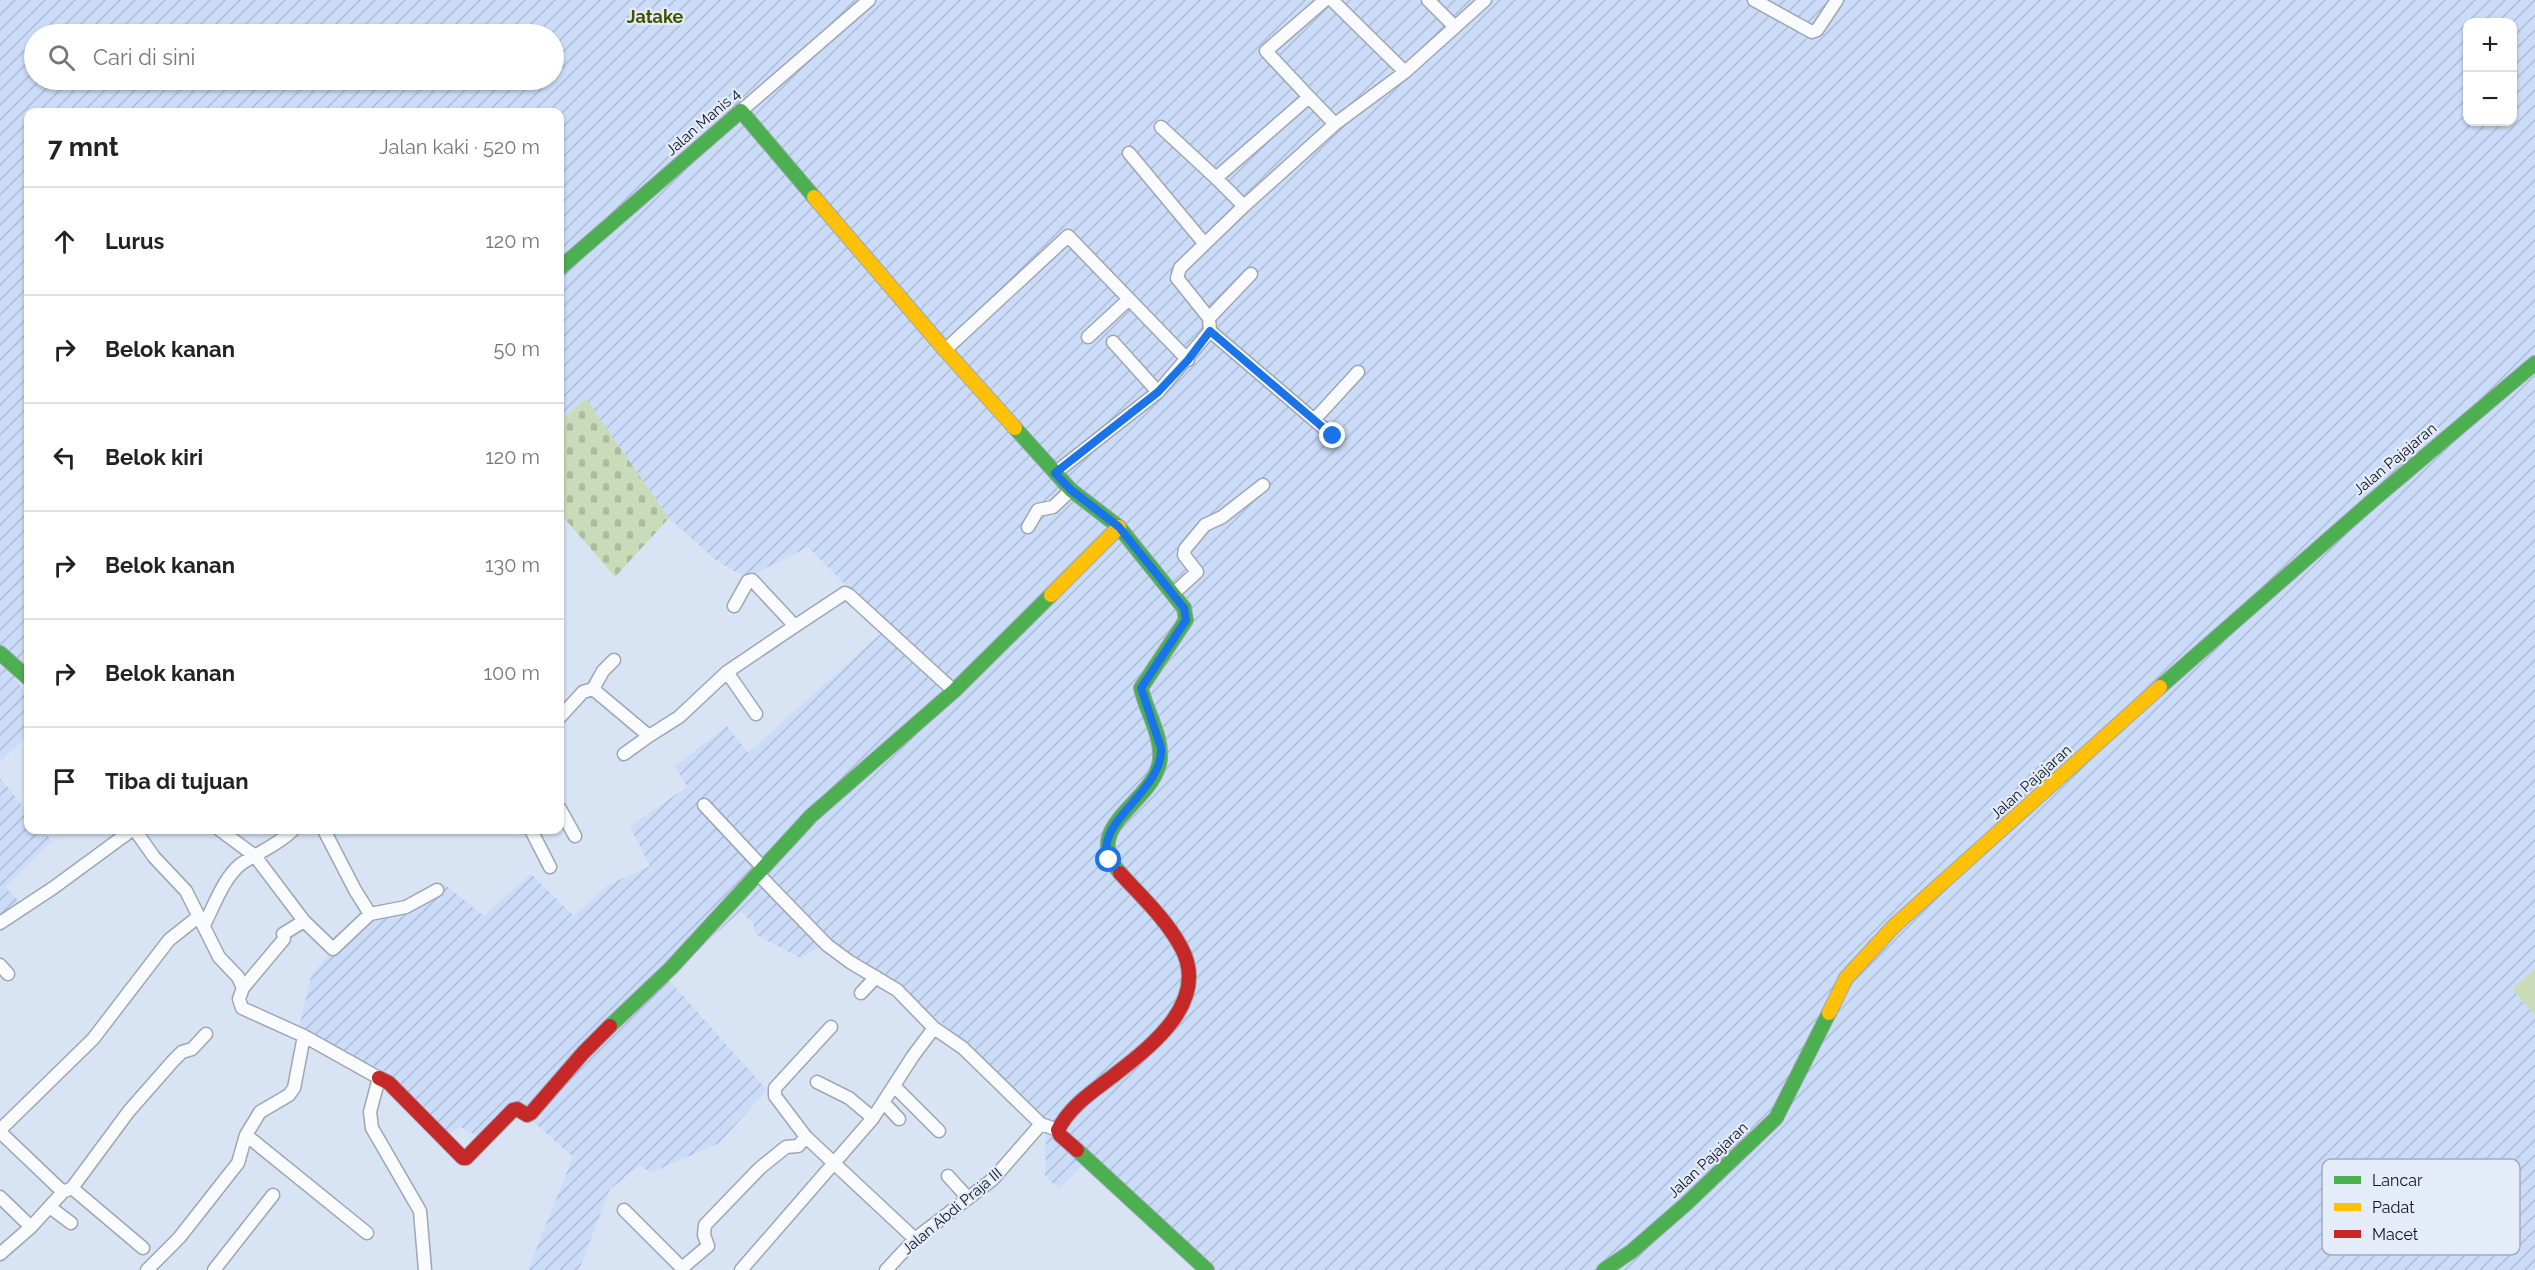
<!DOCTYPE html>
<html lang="id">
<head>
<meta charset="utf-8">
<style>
  :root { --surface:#fff; --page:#f6f6f6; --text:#222; --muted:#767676; --line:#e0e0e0 }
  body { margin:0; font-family:Raleway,sans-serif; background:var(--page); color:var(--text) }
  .controls { position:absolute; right:18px; top:18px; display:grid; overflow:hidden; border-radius:12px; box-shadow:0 2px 4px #0004 }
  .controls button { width:54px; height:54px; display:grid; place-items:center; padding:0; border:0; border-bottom:2px solid var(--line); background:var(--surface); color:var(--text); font:30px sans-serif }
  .stop { position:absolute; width:18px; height:18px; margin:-14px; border:4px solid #1a73e8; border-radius:50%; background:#fff }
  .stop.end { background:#1a73e8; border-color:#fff; box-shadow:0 2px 6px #0008 }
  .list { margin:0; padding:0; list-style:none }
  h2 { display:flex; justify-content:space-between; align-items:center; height:78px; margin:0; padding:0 24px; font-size:26px }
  h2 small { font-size:20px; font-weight:400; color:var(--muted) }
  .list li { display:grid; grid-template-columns:39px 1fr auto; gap:18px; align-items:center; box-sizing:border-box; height:108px; padding:0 24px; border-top:2px solid var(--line) }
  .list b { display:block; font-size:22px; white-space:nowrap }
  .list em { font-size:20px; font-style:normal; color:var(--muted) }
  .icon { flex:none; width:33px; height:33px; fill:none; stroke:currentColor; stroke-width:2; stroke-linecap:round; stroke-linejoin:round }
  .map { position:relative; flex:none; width:2535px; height:1270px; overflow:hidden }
  .search { position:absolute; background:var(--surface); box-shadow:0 2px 4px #0004; left:24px; top:24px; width:540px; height:66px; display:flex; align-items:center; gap:15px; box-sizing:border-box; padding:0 21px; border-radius:33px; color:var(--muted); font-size:22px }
  .panel { position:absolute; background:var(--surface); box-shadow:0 2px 4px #0004; left:24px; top:108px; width:540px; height:726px; border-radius:12px }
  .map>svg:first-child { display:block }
  .industrial { fill:url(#industrial-furrows); fill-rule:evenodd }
  .grass { fill:#c9dbb8 }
  .cemetery { fill:url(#cemetery-stones) }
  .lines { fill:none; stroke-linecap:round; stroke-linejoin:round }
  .street-casing { stroke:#9ea6b3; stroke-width:15 }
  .fast-casing { stroke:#9ea6b3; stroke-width:16 }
  .slow-casing { stroke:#9ea6b3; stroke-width:16 }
  .jam-casing { stroke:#9ea6b3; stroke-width:16 }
  .street { stroke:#f9fbfd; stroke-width:12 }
  .fast { stroke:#4caf50; stroke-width:14 }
  .slow { stroke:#ffc107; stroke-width:14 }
  .jam { stroke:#c62828; stroke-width:14 }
  .route { stroke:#1a73e8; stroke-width:8 }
  .labels { text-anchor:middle; stroke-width:4.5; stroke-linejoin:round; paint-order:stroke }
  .street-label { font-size:15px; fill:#0e141f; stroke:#e5ecf9 }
  .quarter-label { font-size:18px; font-weight:bold; fill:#415100; stroke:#e5ecf9 }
  .key { fill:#e5ecf9; stroke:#a4abb8; stroke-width:1.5 }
  .key-label { font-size:16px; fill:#0e141f }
</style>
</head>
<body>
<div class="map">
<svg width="2535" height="1270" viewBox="0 0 2535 1270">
  <defs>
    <pattern id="industrial-furrows" width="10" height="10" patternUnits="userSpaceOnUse" patternTransform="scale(1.5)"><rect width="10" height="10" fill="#cbdcf8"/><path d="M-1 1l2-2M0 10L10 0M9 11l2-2" fill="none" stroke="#adbcd4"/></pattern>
    <pattern id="cemetery-stones" width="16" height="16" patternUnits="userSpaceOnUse" patternTransform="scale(1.5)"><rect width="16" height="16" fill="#c9dbb8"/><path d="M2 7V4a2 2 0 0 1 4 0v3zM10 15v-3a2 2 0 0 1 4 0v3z" fill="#abbb9e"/></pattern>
  </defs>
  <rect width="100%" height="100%" fill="#d8e3f4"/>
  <!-- industrial -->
  <path class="industrial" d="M0 0H2535V969L2512 989 2535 1015V1270H1202L1082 1165 1059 1189 1045 1176 1046 1121 951 1030 888 981 844 966 821 946 801 958 756 935 753 924 741 911 667 978 767 1090 719 1143 650 1173 640 1165 610 1189 579 1270H528L573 1157 515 1105 479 1137 461 1127 442 1137 385 1071 298 1032 312 973 368 914 406 908 443 883 484 916 531 874 574 916 608 885 650 866 630 826 687 787 675 766 727 726 748 753 888 627 808 547 746 578 716 560 669 518 586 399 560 421V112H28V664L14 677 28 697V736L0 762ZM2468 22H2512V122H2468ZM34 34H554V80H34Z
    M0 778 28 812V830H43L52 841 5 887 27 909 0 926Z"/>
  <!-- grass -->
  <path class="grass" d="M2535 969V1015L2512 989Z"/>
  <!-- cemetery -->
  <path class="cemetery" d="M586 399 669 518 615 577 560 513V421Z"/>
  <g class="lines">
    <!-- street casing -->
    <g class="street-casing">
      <path id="street" d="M1332 0 1405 72
        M1428 0 1455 27
        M1754 0 1812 32 1817 30 1837 0
        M1309 97 1266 51 1325 0
        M741 111 869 0
        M1161 127 1216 178
        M1129 153 1204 243
        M1244 206 1216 178 1309 97 1335 124
        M1209 318 1251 274
        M1210 331 1333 436
        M1088 337 1129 299
        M1113 342 1158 392
        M945 350 1068 236 1188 360
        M1314 420 1358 372
        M1055 473 1158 392 1210 331 1209 318 1177 278 1180 268 1244 206 1335 124 1405 72 1485 0
        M1028 527 1038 510 1053 507 1071 490
        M1174 593 1197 572 1184 555 1185 549 1205 525 1222 517 1263 485
        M734 606 748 581 752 580 795 626 845 593 849 595 954 691
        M727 672 756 714
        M593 689 603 671 614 660
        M560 717 583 692 593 689 649 736 679 717 727 672 795 626
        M624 754 649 736
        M704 805 763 868
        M560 809 575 836
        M135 830 154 857 186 891 219 957 238 977 243 988 239 999 242 1008 304 1036 379 1078 370 1112 372 1128 420 1211 425 1270
        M220 830 255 856 304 921 333 949 370 914 406 907 437 890
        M324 830 355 890 370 914
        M531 830 550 867
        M758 874 827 945 850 962 897 990 934 1028 963 1048 1041 1124 1058 1130
        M0 923 53 888 132 830
        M204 925C214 906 224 877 241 864 259 852 278 845 293 830
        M283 934 304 921
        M0 965 8 974
        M243 988 284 939
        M861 993 876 977
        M831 1027 775 1088V1096L806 1137 915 1239
        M817 1082 849 1098 873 1118
        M894 1086 939 1131
        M884 1103 899 1119
        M0 1130 93 1039 169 940 198 917
        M0 1132 63 1192
        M246 1135 367 1233
        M948 1176 968 1198
        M72 1188 129 1111 173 1061 182 1052 192 1049 206 1034
        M0 1197 31 1227 0 1254
        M51 1208 71 1223
        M624 1210 684 1270
        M31 1227 63 1192 72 1188 143 1248
        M682 1268 708 1246 704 1235 705 1225 760 1168 786 1147 798 1146 806 1137
        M147 1270 179 1238 238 1163 246 1135 260 1112 289 1095 294 1088 304 1036
        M214 1270 273 1195
        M741 1270 873 1118 913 1056 934 1028
        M886 1270 915 1239 993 1179 1041 1124"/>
    </g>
    <!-- fast casing -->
    <g class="fast-casing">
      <path id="fast" d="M560 268 741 111 814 197
        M1015 428 1071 490 1119 527 1184 608 1186 620 1141 688C1146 711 1162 735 1160 759 1156 802 1078 826 1120 873
        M0 653 28 678
        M2160 687 2372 501 2535 363
        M610 1026 671 968 811 816 954 691 1051 595
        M1077 1150 1207 1270
        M1604 1270 1632 1251 1686 1204 1776 1118 1829 1013"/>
    </g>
    <!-- slow casing -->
    <g class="slow-casing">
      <path id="slow" d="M814 197 945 350 1015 428
        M1051 595 1119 527
        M1829 1013 1846 978 1894 926 2160 687"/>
    </g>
    <!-- jam casing -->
    <g class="jam-casing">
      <path id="jam" d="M379 1078 389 1083 463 1158H466L513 1110 517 1109 527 1115 531 1113 583 1053 610 1026
        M1077 1150 1060 1135 1058 1130C1069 1107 1093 1091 1113 1076 1150 1047 1211 1002 1181 947 1166 919 1141 896 1120 873"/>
    </g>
    <!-- street -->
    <use href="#street" class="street"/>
    <!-- fast -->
    <use href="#fast" class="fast"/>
    <!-- slow -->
    <use href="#slow" class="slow"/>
    <!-- jam -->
    <use href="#jam" class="jam"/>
  </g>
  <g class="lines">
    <!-- route -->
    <path class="route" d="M1109 860C1092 822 1164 791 1161 748L1141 688 1186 620 1184 608 1119 527 1071 490 1055 473 1158 392 1188 360 1210 331 1333 436"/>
  </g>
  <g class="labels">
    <!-- street labels -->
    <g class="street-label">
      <text transform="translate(703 122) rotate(-41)" y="5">Jalan Manis 4</text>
      <text transform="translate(2395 459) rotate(-40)" y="5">Jalan Pajajaran</text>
      <text transform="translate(2031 782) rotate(-42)" y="5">Jalan Pajajaran</text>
      <text transform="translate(1708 1160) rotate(-43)" y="5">Jalan Pajajaran</text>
      <text transform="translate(952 1211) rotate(-40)" y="5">Jalan Abdi Praja III</text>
    </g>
    <!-- quarter labels -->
    <g class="quarter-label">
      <text x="655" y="23">Jatake</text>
    </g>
  </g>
  <!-- legend -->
  <rect x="2322" y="1159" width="198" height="96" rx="9" class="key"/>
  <rect x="2334" y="1176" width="27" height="8" fill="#4caf50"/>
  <rect x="2334" y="1203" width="27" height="8" fill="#ffc107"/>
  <rect x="2334" y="1230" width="27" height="8" fill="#c62828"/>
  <g class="key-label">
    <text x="2372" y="1186">Lancar</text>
    <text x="2372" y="1213">Padat</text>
    <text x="2372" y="1240">Macet</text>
  </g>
</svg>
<div class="controls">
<button>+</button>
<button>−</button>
</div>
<div class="stop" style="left:1109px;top:860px"></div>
<div class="stop end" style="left:1333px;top:436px"></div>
<div class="search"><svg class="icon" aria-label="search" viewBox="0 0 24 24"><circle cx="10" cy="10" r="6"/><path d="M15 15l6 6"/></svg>Cari di sini</div>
<section class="panel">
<h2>7 mnt<small>Jalan kaki · 520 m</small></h2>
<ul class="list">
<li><svg class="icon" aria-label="ahead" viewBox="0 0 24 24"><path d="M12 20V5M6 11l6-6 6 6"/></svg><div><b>Lurus</b></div><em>120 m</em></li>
<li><svg class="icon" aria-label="right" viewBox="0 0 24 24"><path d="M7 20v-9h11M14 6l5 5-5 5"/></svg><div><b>Belok kanan</b></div><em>50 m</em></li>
<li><svg class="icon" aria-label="left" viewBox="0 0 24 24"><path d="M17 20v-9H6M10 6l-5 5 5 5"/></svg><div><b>Belok kiri</b></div><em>120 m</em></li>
<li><svg class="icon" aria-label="right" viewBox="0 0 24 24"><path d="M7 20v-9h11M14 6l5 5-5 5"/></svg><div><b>Belok kanan</b></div><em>130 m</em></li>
<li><svg class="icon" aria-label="right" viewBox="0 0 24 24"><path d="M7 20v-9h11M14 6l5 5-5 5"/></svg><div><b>Belok kanan</b></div><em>100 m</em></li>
<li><svg class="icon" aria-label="arrive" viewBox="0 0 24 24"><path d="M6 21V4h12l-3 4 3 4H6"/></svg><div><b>Tiba di tujuan</b></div></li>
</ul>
</section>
</div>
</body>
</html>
